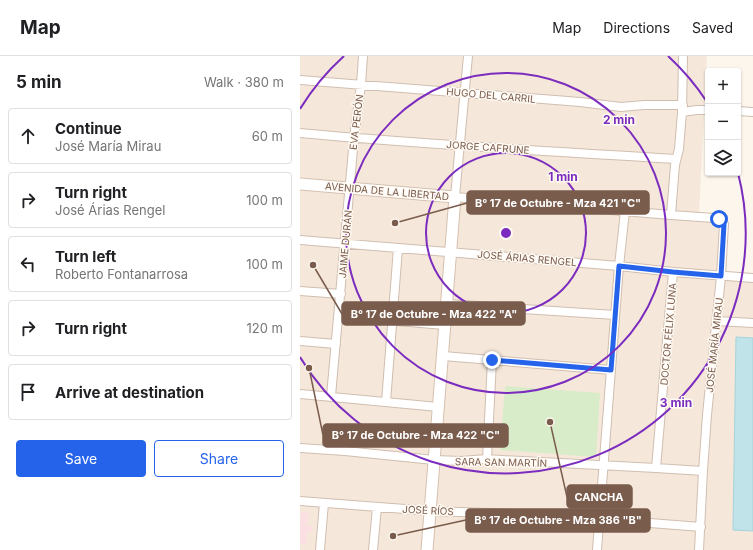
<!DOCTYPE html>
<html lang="en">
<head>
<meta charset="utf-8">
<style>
  :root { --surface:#fff; --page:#f2f2f2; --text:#202124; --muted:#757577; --line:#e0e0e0; --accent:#2563eb }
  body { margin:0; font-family:Inter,sans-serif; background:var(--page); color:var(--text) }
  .controls { position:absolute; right:12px; top:12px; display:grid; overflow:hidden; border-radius:4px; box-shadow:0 1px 3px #0004 }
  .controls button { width:36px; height:36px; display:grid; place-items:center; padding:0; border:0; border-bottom:1px solid var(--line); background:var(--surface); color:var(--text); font:20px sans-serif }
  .stop { position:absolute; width:12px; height:12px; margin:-9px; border:3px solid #2563eb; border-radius:50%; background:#fff }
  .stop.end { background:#2563eb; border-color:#fff; box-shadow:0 1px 4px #0008 }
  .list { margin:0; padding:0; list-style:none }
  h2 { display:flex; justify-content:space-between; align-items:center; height:52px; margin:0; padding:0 16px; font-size:17px }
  h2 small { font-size:13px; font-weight:400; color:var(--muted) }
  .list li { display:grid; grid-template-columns:26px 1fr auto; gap:12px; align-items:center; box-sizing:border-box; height:56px; margin:0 8px 8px; padding:0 8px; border:1px solid var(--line); border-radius:4px }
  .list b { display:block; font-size:15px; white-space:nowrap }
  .list p { margin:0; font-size:13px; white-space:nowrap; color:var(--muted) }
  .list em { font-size:13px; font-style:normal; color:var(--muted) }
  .actions { display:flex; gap:8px; padding:12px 16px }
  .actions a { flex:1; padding:9px 0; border:1px solid var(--accent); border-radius:4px; text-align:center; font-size:14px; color:var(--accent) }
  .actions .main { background:var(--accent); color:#fff }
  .icon { flex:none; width:22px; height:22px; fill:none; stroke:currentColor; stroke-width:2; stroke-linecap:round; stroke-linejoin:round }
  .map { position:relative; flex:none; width:453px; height:494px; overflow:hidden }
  header { display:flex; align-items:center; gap:24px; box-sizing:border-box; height:56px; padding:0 20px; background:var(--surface); border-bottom:1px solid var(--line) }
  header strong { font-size:19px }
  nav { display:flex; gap:22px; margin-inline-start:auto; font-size:14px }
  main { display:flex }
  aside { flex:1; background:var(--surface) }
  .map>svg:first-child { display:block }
  .residential { fill:#f5e8da }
  .medical { fill:#fbdfe3 }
  .green { fill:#d8ecc9 }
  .water { fill:#bfe3e8; stroke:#a5d3da }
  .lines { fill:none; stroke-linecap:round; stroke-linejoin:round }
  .lane-casing { stroke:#d1beb0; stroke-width:6 }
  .street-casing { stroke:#d1beb0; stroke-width:10 }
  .secondary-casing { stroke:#d6c0b0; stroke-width:13 }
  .lane { stroke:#fff; stroke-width:4 }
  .street { stroke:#fff; stroke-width:8 }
  .secondary { stroke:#fff; stroke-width:11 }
  .route { stroke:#2563eb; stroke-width:5 }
  .ring { fill:none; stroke:#7b2cbf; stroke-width:2 }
  .labels { text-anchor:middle; stroke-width:3; stroke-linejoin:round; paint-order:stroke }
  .street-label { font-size:10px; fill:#7a5c4d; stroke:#fffaf3 }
  .centre { fill:#7b2cbf; stroke:#fffaf3; stroke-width:2 }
  .ring-label { font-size:12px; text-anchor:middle; font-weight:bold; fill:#7b2cbf; stroke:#fffaf3; stroke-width:3; stroke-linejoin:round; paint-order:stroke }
  .leader { fill:none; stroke:#7a5c4d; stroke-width:1.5 }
  .callout-dot { fill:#7a5c4d; stroke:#fffaf3; stroke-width:1.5 }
  .callout { fill:#7a5c4d; stroke:#7a5c4d; stroke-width:1.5 }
  .callout-label { font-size:11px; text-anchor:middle; font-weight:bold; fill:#fff }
</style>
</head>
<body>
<header>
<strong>Map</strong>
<nav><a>Map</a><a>Directions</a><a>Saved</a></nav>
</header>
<main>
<aside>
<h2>5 min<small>Walk · 380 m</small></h2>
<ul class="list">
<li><svg class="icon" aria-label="ahead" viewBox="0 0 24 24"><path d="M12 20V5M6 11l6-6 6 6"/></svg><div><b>Continue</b><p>José María Mirau</p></div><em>60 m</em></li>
<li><svg class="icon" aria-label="right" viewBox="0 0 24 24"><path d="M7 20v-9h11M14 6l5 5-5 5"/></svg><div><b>Turn right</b><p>José Árias Rengel</p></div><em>100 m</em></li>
<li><svg class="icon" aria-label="left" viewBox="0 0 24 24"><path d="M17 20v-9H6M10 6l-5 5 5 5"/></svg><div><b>Turn left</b><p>Roberto Fontanarrosa</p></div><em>100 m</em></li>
<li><svg class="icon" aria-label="right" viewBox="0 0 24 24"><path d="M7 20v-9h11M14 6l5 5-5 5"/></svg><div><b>Turn right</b></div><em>120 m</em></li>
<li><svg class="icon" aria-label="arrive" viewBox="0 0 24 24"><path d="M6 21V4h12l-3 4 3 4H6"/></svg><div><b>Arrive at destination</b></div></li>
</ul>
<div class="actions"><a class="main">Save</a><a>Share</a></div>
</aside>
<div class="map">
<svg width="453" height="494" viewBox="0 0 453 494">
  <rect width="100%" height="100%" fill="#fdf6ec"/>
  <!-- residential -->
  <path class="residential" d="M0 0H407L399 158 428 159 421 220 453 224V494H0Z"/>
  <!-- medical -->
  <path class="medical" d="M1 456 8 457 7 469 12 470V475H7L6 489 0 488Z"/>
  <!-- green -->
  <path class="green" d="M205 330 300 337 296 401 200 394Z"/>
  <!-- water -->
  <path class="water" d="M436 281 453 282V475L433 474Z"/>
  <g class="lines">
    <!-- lane casing -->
    <g class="lane-casing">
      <path id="lane" d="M38 262 144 271"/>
    </g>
    <!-- street casing -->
    <g class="street-casing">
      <path id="street" d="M168 0 155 141 371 159 414 162 419 163 424 168 421 220 407 359 403 415 399 494
        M0 24 280 46 321 51 344 49H383
        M438 55 453 56
        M382 56 397 54H408
        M0 77C125 89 251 95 376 103
        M371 159 375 109 379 93 382 56 383 0
        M0 184 319 210 373 216 453 222
        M0 235 41 238
        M147 248 315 259
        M417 265 453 267
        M0 285 36 288
        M143 300 311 314
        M0 338 138 351
        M31 340 54 82 61 29 63 0
        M86 346 98 192
        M0 392 45 395 134 404 161 405 187 403 201 404 356 412 403 415
        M187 403 192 304
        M356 412 373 216
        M0 445 131 455 214 458 299 463 401 471
        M20 494 24 447
        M73 494 77 451
        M297 494 319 210 325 155"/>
    </g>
    <!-- secondary casing -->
    <g class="secondary-casing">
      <path id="secondary" d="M0 128 155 141 127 494"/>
    </g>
    <!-- lane -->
    <use href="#lane" class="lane"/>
    <!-- street -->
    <use href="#street" class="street"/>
    <!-- secondary -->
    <use href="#secondary" class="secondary"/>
  </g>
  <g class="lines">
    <!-- route -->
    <path class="route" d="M192 304 311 314 319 210 373 216 421 220 424 168 419 163"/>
  </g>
  <!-- distance rings -->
  <g class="ring">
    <circle cx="206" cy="177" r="80"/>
    <circle cx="206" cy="177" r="160"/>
    <path d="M0 53A240 240 0 0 1 44 0M368 0A240 240 0 0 1 407 46M438 117A240 240 0 0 1 0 301"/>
  </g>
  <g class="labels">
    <!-- street labels -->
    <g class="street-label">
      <text transform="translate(191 39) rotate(5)" y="4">HUGO DEL CARRIL</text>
      <text transform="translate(56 66) rotate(-83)" y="4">EVA PERÓN</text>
      <text transform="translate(188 91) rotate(4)" y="4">JORGE CAFRUNE</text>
      <text transform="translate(87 135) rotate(5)" y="4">AVENIDA DE LA LIBERTAD</text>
      <text transform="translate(45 188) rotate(-85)" y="4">JAIME DURÁN</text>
      <text transform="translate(227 202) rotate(5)" y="4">JOSÉ ÁRIAS RENGEL</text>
      <text transform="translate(368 278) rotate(-85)" y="4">DOCTOR FÉLIX LUNA</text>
      <text transform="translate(414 289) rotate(-84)" y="4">JOSÉ MARÍA MIRAU</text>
      <text transform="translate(201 406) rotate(1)" y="4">SARA SAN MARTÍN</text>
      <text transform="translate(128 454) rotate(3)" y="4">JOSÉ RÍOS</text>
    </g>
  </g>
  <circle cx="206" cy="177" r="6" class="centre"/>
  <g class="ring-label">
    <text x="319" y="68">2 min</text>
    <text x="263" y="125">1 min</text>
    <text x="376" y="351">3 min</text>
  </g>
  <!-- callouts -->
  <path class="leader" d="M95 167L167 147M13 209L42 258M9 312L23 379M250 366L267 441M93 480L166 464"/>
  <g class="callout-dot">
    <circle cx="95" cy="167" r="4"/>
    <circle cx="13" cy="209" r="4"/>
    <circle cx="9" cy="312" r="4"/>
    <circle cx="250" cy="366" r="4"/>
    <circle cx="93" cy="480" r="4"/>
  </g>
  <g class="callout">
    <rect x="167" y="135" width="182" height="23" rx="4"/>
    <rect x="42" y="246" width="183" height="23" rx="4"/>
    <rect x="23" y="368" width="185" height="23" rx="4"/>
    <rect x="267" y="429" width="65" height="23" rx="4"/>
    <rect x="166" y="453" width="184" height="23" rx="4"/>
  </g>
  <g class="callout-label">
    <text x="258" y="151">B° 17 de Octubre - Mza 421 "C"</text>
    <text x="134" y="262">B° 17 de Octubre - Mza 422 "A"</text>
    <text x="116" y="383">B° 17 de Octubre - Mza 422 "C"</text>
    <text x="299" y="445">CANCHA</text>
    <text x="258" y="468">B° 17 de Octubre - Mza 386 "B"</text>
  </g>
</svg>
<div class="controls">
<button>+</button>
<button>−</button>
<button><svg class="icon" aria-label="layers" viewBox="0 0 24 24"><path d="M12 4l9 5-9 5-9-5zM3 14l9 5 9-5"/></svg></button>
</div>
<div class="stop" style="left:419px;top:163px"></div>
<div class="stop end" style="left:192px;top:304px"></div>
</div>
</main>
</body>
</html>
